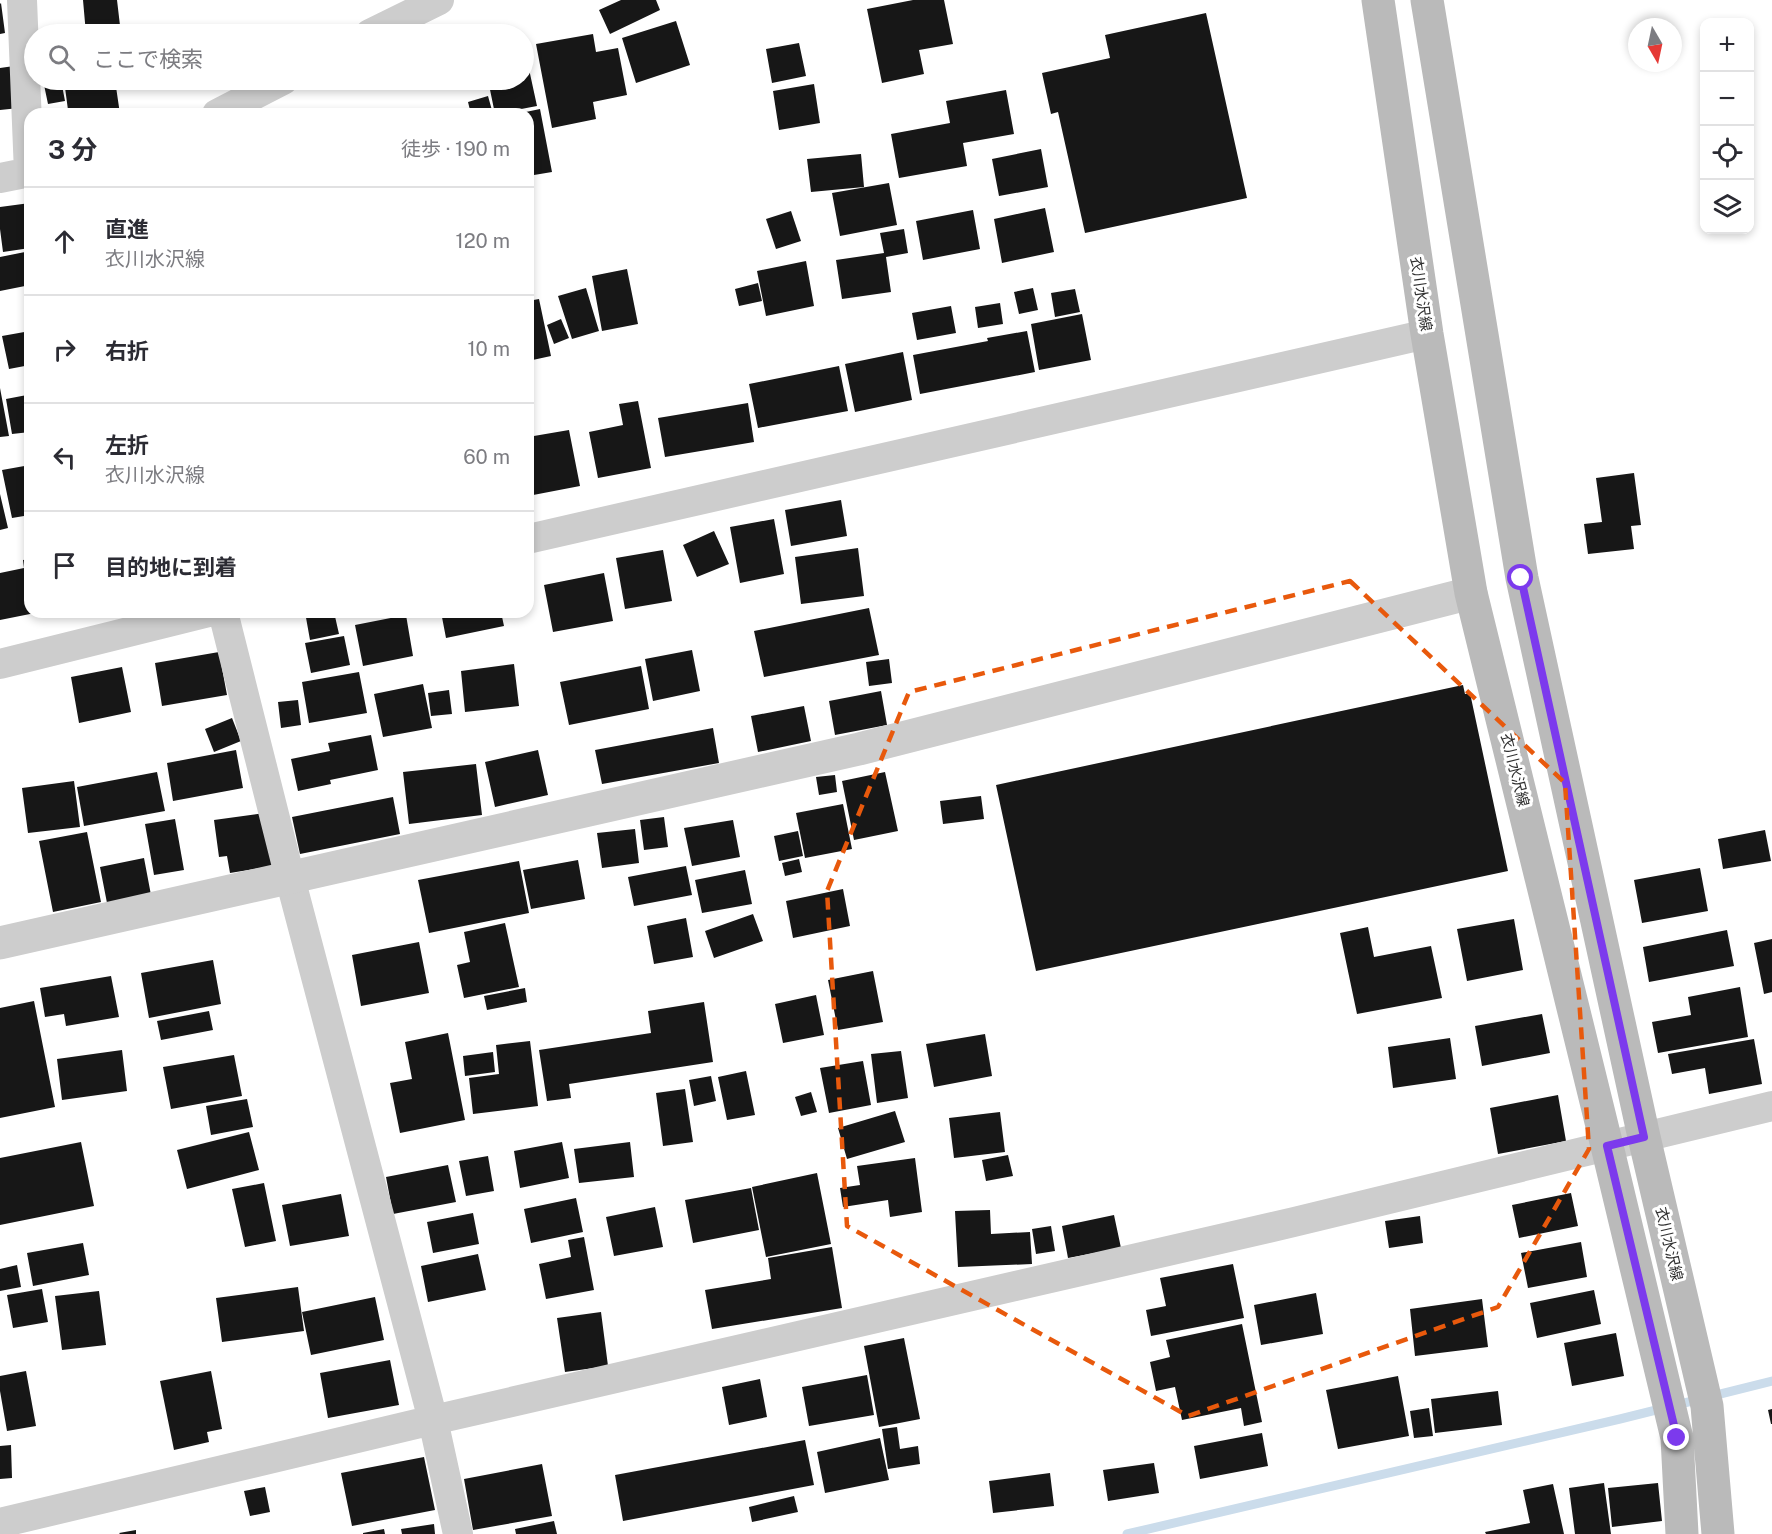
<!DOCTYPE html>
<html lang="ja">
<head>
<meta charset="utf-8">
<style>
  :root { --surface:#fff; --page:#f7f7f7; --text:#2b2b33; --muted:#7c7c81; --line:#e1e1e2 }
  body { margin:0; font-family:"Public Sans","Noto Sans JP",sans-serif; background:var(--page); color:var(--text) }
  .controls { position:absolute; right:18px; top:18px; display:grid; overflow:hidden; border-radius:12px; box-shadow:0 3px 9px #0003 }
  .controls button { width:54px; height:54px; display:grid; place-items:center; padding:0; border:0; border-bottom:2px solid var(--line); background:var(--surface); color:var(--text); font:30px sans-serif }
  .compass { position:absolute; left:1628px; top:18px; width:54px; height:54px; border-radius:50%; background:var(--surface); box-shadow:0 3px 9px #0003; rotate:171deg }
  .stop { position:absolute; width:18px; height:18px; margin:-14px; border:4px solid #7c3aed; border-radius:50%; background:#fff }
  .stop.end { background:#7c3aed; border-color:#fff; box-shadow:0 2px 6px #0008 }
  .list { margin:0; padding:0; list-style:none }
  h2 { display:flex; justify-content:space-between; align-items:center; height:78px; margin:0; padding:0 24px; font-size:26px }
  h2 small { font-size:20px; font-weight:400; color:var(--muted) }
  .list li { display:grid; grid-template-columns:39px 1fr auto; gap:18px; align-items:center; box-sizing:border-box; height:108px; padding:0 24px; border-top:2px solid var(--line) }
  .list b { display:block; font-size:22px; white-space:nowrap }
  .list p { margin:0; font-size:20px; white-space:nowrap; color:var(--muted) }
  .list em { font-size:20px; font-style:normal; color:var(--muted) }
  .icon { flex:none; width:33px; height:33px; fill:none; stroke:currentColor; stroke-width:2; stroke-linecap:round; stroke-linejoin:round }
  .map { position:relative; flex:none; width:1772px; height:1534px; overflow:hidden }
  .search { position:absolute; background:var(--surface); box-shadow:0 3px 9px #0003; left:24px; top:24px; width:510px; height:66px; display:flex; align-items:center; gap:15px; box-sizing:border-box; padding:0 21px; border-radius:33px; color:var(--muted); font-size:22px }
  .panel { position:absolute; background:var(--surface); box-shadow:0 3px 9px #0003; left:24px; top:108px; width:510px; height:510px; border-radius:18px }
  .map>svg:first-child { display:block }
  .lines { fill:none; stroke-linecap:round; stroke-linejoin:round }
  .stream { stroke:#cbdceb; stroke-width:9 }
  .building { fill:#171717 }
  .minor { stroke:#cdcdcd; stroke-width:30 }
  .tertiary { stroke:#cdcdcd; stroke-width:33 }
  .secondary { stroke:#bababa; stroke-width:33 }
  .route { stroke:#7c3aed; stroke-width:8 }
  .marked { fill:none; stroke:#e8590c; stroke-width:4.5; stroke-dasharray:12 8; stroke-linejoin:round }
  .labels { text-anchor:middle; stroke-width:6; stroke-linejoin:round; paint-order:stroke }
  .street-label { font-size:15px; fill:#303030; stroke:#fff }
</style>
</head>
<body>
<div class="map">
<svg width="1772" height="1534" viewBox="0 0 1772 1534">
  <rect width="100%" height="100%" fill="#fff"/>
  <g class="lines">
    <!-- stream -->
    <path class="stream" d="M1127 1534 1620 1419 1772 1381"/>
  </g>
  <!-- building -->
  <path class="building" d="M83 0H117L121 34H86Z
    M621 0H656L660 10 610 34 599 10Z
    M913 0H944L953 44 919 50 924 74 882 83 867 9Z
    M1 3 5 33 0 34V4Z
    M1206 13 1247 198 1085 233 1058 112 1051 114 1042 73 1110 58 1105 35Z
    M676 21 690 65 636 83 622 38Z
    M593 34 596 52 618 48 627 95 593 102 596 119 552 128 536 44Z
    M799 43 806 76 772 83 766 49Z
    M524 46 537 106 495 114 488 80H524Z
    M14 66 19 108 0 110V68Z
    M43 80H61L65 101 48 104Z
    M64 80H115L120 114H52L68 110Z
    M814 84 820 123 779 130 773 91Z
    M1006 90 1014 134 963 143 967 166 899 178 891 134 950 123 946 101Z
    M488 96 493 114H471L468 102Z
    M540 109 552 172 528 176V114L521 113Z
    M1041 149 1048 187 999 196 992 159Z
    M861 154 864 187 811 192 807 159Z
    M889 183 897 225 840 236 832 193Z
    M30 203V248L3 252 0 229V207Z
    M1045 208 1054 252 1002 263 994 219Z
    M973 210 980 249 923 260 916 221Z
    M791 211 801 241 776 249 766 219Z
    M904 229 908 253 886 257 891 292 842 299 836 260 884 253 880 233Z
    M30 251V285L0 291V257Z
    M806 261 814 306 766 316 757 271Z
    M627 269 638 324 602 331 592 276Z
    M758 283 762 301 739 306 735 289Z
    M586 288 599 331 572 339 558 296Z
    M1033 288 1038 310 1019 314 1014 292Z
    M1075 289 1080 312 1055 317 1051 293Z
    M539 299 551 356 528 361V301Z
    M1000 303 1003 324 978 328 975 307Z
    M951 306 956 333 917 340 912 313Z
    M1082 314 1091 360 1039 370 1031 324Z
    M561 319 569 338 554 344 547 325Z
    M30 331V365L9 369 2 336Z
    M1027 331 1035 372 920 394 913 355 988 341 987 338Z
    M903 352 912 400 855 412 845 364Z
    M839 366 848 411 758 428 749 384Z
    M30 385V432L12 434 6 399 27 395 25 386Z
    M0 388 9 436 0 437Z
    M638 401 651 468 598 478 589 432 623 425 619 404Z
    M748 403 754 442 665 457 658 418Z
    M569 430 580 486 528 496V437Z
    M30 465V515L12 518 2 470Z
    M1634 473 1641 525 1631 526 1634 549 1588 554 1584 524 1602 522 1596 478Z
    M0 494 8 528 0 530Z
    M841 500 847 536 791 546 785 510Z
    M774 519 784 574 740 583 730 527Z
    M714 531 729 564 697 577 683 545Z
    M858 548 864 596 801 604 795 557Z
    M663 550 672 601 625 609 616 558Z
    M30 559V612L35 613 0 620V573L24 568 23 560Z
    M528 560 533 576 528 577Z
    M604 573 613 621 553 632 544 585Z
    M869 608 879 655 764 677 754 631Z
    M305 612H334L339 634 310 640Z
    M441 612H501L504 626 446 638Z
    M406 615 413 656 363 666 355 625Z
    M344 636 350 665 311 673 305 643Z
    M692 650 700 691 653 701 645 659Z
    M219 652 227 695 162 706 155 663Z
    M889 659 892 683 869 686 866 662Z
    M514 664 519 706 465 712 461 671Z
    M641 666 649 709 569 725 560 682Z
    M122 667 131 712 79 723 71 677Z
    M359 672 367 713 309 723 302 682Z
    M423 684 432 728 383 737 374 694Z
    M1463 685 1465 694 1470 693 1508 871 1036 971 996 785Z
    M449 690 452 714 431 716 428 693Z
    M881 691 887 725 835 735 829 701Z
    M298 700 301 725 281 728 278 702Z
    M804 706 811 741 758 752 751 716Z
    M232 718 241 741 214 752 205 729Z
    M713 728 719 763 602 784 595 750Z
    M371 735 378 770 330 780 331 784 298 791 291 759 330 751 328 743Z
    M236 750 243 788 173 801 167 763Z
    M538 750 548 795 495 807 485 762Z
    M476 764 482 815 409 824 403 772Z
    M157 772 165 811 84 826 77 787Z
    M885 772 898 831 854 840 842 781Z
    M835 775 837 792 819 795 816 777Z
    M74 781 80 827 28 833 22 788Z
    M981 796 984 819 943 824 940 801Z
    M393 797 400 834 300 854 292 817Z
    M843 804 852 849 805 858 796 813Z
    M265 813 273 866 230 873 227 856 219 857 214 820Z
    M664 817 668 847 644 850 640 820Z
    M175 819 184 870 154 875 145 824Z
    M733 820 740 857 692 866 684 828Z
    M635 829 639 863 602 868 597 833Z
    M1765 830 1771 861 1723 869 1718 839Z
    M798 831 803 856 779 861 774 836Z
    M87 832 101 902 53 912 39 841Z
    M144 858 151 895 107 903 100 867Z
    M799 859 802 872 785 876 782 863Z
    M578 860 585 899 531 909 523 870Z
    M519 861 529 913 429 933 418 880Z
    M686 866 692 895 634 906 628 877Z
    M1700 868 1708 911 1642 923 1634 880Z
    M745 870 752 904 702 913 695 880Z
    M843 889 850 926 793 938 786 901Z
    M753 914 763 941 714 958 705 931Z
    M686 918 693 957 654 964 647 926Z
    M1514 919 1523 970 1467 981 1457 929Z
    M505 923 519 987 464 998 457 965 470 962 464 932Z
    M1368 927 1374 957 1431 946 1442 998 1357 1014 1340 933Z
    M1727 930 1734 966 1649 982 1643 947Z
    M1772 939V992L1764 994 1754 943Z
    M419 942 429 993 361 1006 352 955Z
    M213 960 221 1004 149 1018 141 973Z
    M873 971 883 1022 838 1030 828 980Z
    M111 976 119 1017 66 1026 64 1014 45 1017 40 988Z
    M1740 987 1748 1037 1658 1053 1652 1022 1691 1015 1688 997Z
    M525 988 527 1002 487 1010 484 996Z
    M816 995 824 1035 783 1043 775 1004Z
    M34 1001 55 1107 0 1118V1008Z
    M704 1002 713 1062 569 1084 571 1098 547 1101 539 1050 651 1033 648 1011Z
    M209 1011 213 1030 161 1040 157 1021Z
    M1542 1014 1550 1053 1482 1066 1475 1026Z
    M448 1033 465 1120 400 1133 390 1083 412 1079 405 1042Z
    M985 1034 992 1076 934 1087 926 1044Z
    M1450 1038 1456 1079 1393 1088 1388 1047Z
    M1754 1039 1762 1084 1709 1094 1705 1068 1672 1074 1668 1054Z
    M530 1041 538 1106 473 1114 469 1078 499 1074 496 1045Z
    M122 1050 127 1091 62 1100 57 1059Z
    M901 1051 908 1098 877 1103 871 1054Z
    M493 1052 495 1072 465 1076 463 1056Z
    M234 1055 242 1096 171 1109 163 1067Z
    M863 1061 871 1105 829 1113 820 1068Z
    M746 1071 755 1115 727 1120 718 1077Z
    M711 1076 716 1101 694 1106 689 1080Z
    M685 1089 693 1142 663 1146 656 1093Z
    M811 1092 817 1112 801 1116 795 1097Z
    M1558 1095 1566 1141 1498 1154 1490 1108Z
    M247 1099 253 1127 211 1135 206 1106Z
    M895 1111 905 1142 847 1159 838 1128Z
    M1000 1112 1005 1152 954 1158 949 1118Z
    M249 1132 259 1170 187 1189 177 1150Z
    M81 1142 94 1206 0 1225V1158Z
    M562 1142 569 1178 520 1188 514 1151Z
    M630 1142 634 1177 579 1183 574 1149Z
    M1008 1155 1013 1176 986 1181 982 1160Z
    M488 1156 494 1191 466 1196 459 1161Z
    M915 1158 922 1212 890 1217 888 1200 843 1207 840 1188 860 1185 857 1166Z
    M448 1165 456 1202 393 1214 386 1177Z
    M817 1173 831 1244 766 1257 752 1187Z
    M264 1183 276 1241 245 1247 232 1189Z
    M751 1188 759 1230 693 1243 685 1200Z
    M1571 1193 1578 1226 1519 1238 1512 1205Z
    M341 1194 349 1236 290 1246 282 1205Z
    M576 1198 583 1232 531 1243 524 1209Z
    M655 1207 663 1247 614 1256 606 1217Z
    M990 1210 991 1234 1030 1232 1032 1264 958 1267 955 1211Z
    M473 1213 479 1244 433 1253 427 1222Z
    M1114 1215 1121 1248 1068 1258 1062 1226Z
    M1420 1216 1423 1243 1389 1248 1385 1221Z
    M1051 1226 1055 1251 1036 1254 1032 1229Z
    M584 1237 594 1290 546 1299 539 1264 571 1257 568 1240Z
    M1581 1242 1587 1277 1528 1288 1521 1253Z
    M83 1243 89 1275 33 1286 27 1253Z
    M832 1247 842 1308 712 1329 705 1290 771 1279 768 1258Z
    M478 1254 486 1290 428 1302 421 1266Z
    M1233 1264 1244 1318 1151 1336 1146 1310 1166 1306 1160 1278Z
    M17 1265 21 1287 0 1291V1269Z
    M298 1287 304 1331 222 1342 216 1298Z
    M42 1289 48 1322 13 1328 7 1295Z
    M1594 1290 1601 1324 1537 1338 1530 1303Z
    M99 1291 106 1345 62 1350 55 1296Z
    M1316 1293 1323 1334 1261 1345 1254 1305Z
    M375 1297 384 1340 311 1355 302 1312Z
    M1482 1299 1488 1347 1415 1356 1410 1309Z
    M601 1312 608 1366 565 1372 557 1318Z
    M1242 1324 1262 1422 1244 1426 1241 1408 1182 1420 1175 1387 1156 1391 1150 1362 1170 1357 1166 1340Z
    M1616 1333 1624 1376 1572 1386 1564 1343Z
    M904 1338 920 1419 879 1427 864 1346Z
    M390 1360 399 1405 328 1418 320 1373Z
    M26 1371 36 1426 7 1431 0 1391V1376Z
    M211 1371 222 1429 207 1432 209 1442 174 1450 160 1381Z
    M867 1375 874 1415 809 1426 802 1387Z
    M1398 1376 1409 1436 1338 1449 1326 1390Z
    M760 1379 767 1417 729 1425 722 1387Z
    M1498 1391 1502 1425 1435 1433 1431 1399Z
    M1429 1408 1433 1436 1414 1438 1410 1411Z
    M1772 1409V1424H1771L1768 1410Z
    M897 1427 900 1449 918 1446 920 1464 888 1469 882 1429Z
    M1262 1433 1268 1466 1200 1479 1194 1446Z
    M880 1438 889 1480 825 1493 817 1452Z
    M805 1440 814 1485 623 1521 615 1475Z
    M11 1445 12 1478 0 1479V1446Z
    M424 1457 435 1510 352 1526 341 1473Z
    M1154 1463 1159 1493 1108 1501 1103 1470Z
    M542 1464 552 1516 473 1530 464 1479Z
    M1050 1473 1054 1506 993 1513 989 1481Z
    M1604 1483 1611 1534H1575L1569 1488Z
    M1658 1483 1662 1521 1612 1527 1608 1488Z
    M1553 1484 1564 1534H1486L1485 1532 1530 1523 1523 1490Z
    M265 1487 270 1512 250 1516 244 1491Z
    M794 1496 798 1512 752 1522 749 1507Z
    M554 1521 557 1534H516L515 1529Z
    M434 1524 435 1534H402L401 1529Z
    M384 1529 385 1534H363V1533Z
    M136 1530V1534H120L119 1533Z"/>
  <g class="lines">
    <!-- minor -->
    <path class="minor" d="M22 0 29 173
      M370 34 439 0
      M217 114 283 80
      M0 178 30 172
      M528 539 1427 334
      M223 612 290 878 433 1420 458 1534
      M0 664 209 612
      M0 1523 433 1420 1294 1222 1772 1106"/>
    <!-- tertiary -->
    <path class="tertiary" d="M0 943 859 749 1471 593"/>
    <!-- secondary -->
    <path class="secondary" d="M1378 0 1427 334 1471 593 1607 1146 1677 1438 1682 1534
      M1427 0 1522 578 1644 1137 1707 1406 1718 1534"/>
  </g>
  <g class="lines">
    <!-- route -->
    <path class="route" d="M1521 578 1644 1137 1607 1146 1677 1438"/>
  </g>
  <!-- marked area -->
  <path class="marked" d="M1350 581 1565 783 1589 1149 1498 1307 1188 1416 847 1226 827 891 909 692Z"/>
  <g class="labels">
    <!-- street labels -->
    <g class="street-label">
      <text transform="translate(1421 294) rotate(82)" y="5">衣川水沢線</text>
      <text transform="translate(1515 770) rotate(76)" y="5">衣川水沢線</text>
      <text transform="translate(1669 1244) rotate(77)" y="5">衣川水沢線</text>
    </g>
  </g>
</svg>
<div class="controls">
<button>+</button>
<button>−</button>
<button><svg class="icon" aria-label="locate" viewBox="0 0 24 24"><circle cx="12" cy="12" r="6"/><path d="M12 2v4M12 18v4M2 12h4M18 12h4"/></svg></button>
<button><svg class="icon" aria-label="layers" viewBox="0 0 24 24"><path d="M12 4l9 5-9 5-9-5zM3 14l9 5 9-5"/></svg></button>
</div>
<svg class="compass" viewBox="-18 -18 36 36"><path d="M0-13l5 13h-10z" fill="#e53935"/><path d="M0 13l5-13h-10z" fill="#7c7c81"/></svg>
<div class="stop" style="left:1521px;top:578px"></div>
<div class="stop end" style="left:1677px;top:1438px"></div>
<div class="search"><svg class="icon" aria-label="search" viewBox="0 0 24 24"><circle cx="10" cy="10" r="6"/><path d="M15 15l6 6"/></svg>ここで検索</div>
<section class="panel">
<h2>3 分<small>徒歩 · 190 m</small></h2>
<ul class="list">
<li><svg class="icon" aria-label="ahead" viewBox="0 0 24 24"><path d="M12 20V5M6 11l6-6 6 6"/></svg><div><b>直進</b><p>衣川水沢線</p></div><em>120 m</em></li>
<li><svg class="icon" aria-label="right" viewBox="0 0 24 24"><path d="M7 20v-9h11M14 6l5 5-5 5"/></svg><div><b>右折</b></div><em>10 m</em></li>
<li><svg class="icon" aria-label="left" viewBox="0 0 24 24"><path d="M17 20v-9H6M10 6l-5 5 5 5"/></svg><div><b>左折</b><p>衣川水沢線</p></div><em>60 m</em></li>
<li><svg class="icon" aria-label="arrive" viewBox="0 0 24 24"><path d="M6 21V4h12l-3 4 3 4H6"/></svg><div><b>目的地に到着</b></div></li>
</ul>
</section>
</div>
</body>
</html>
